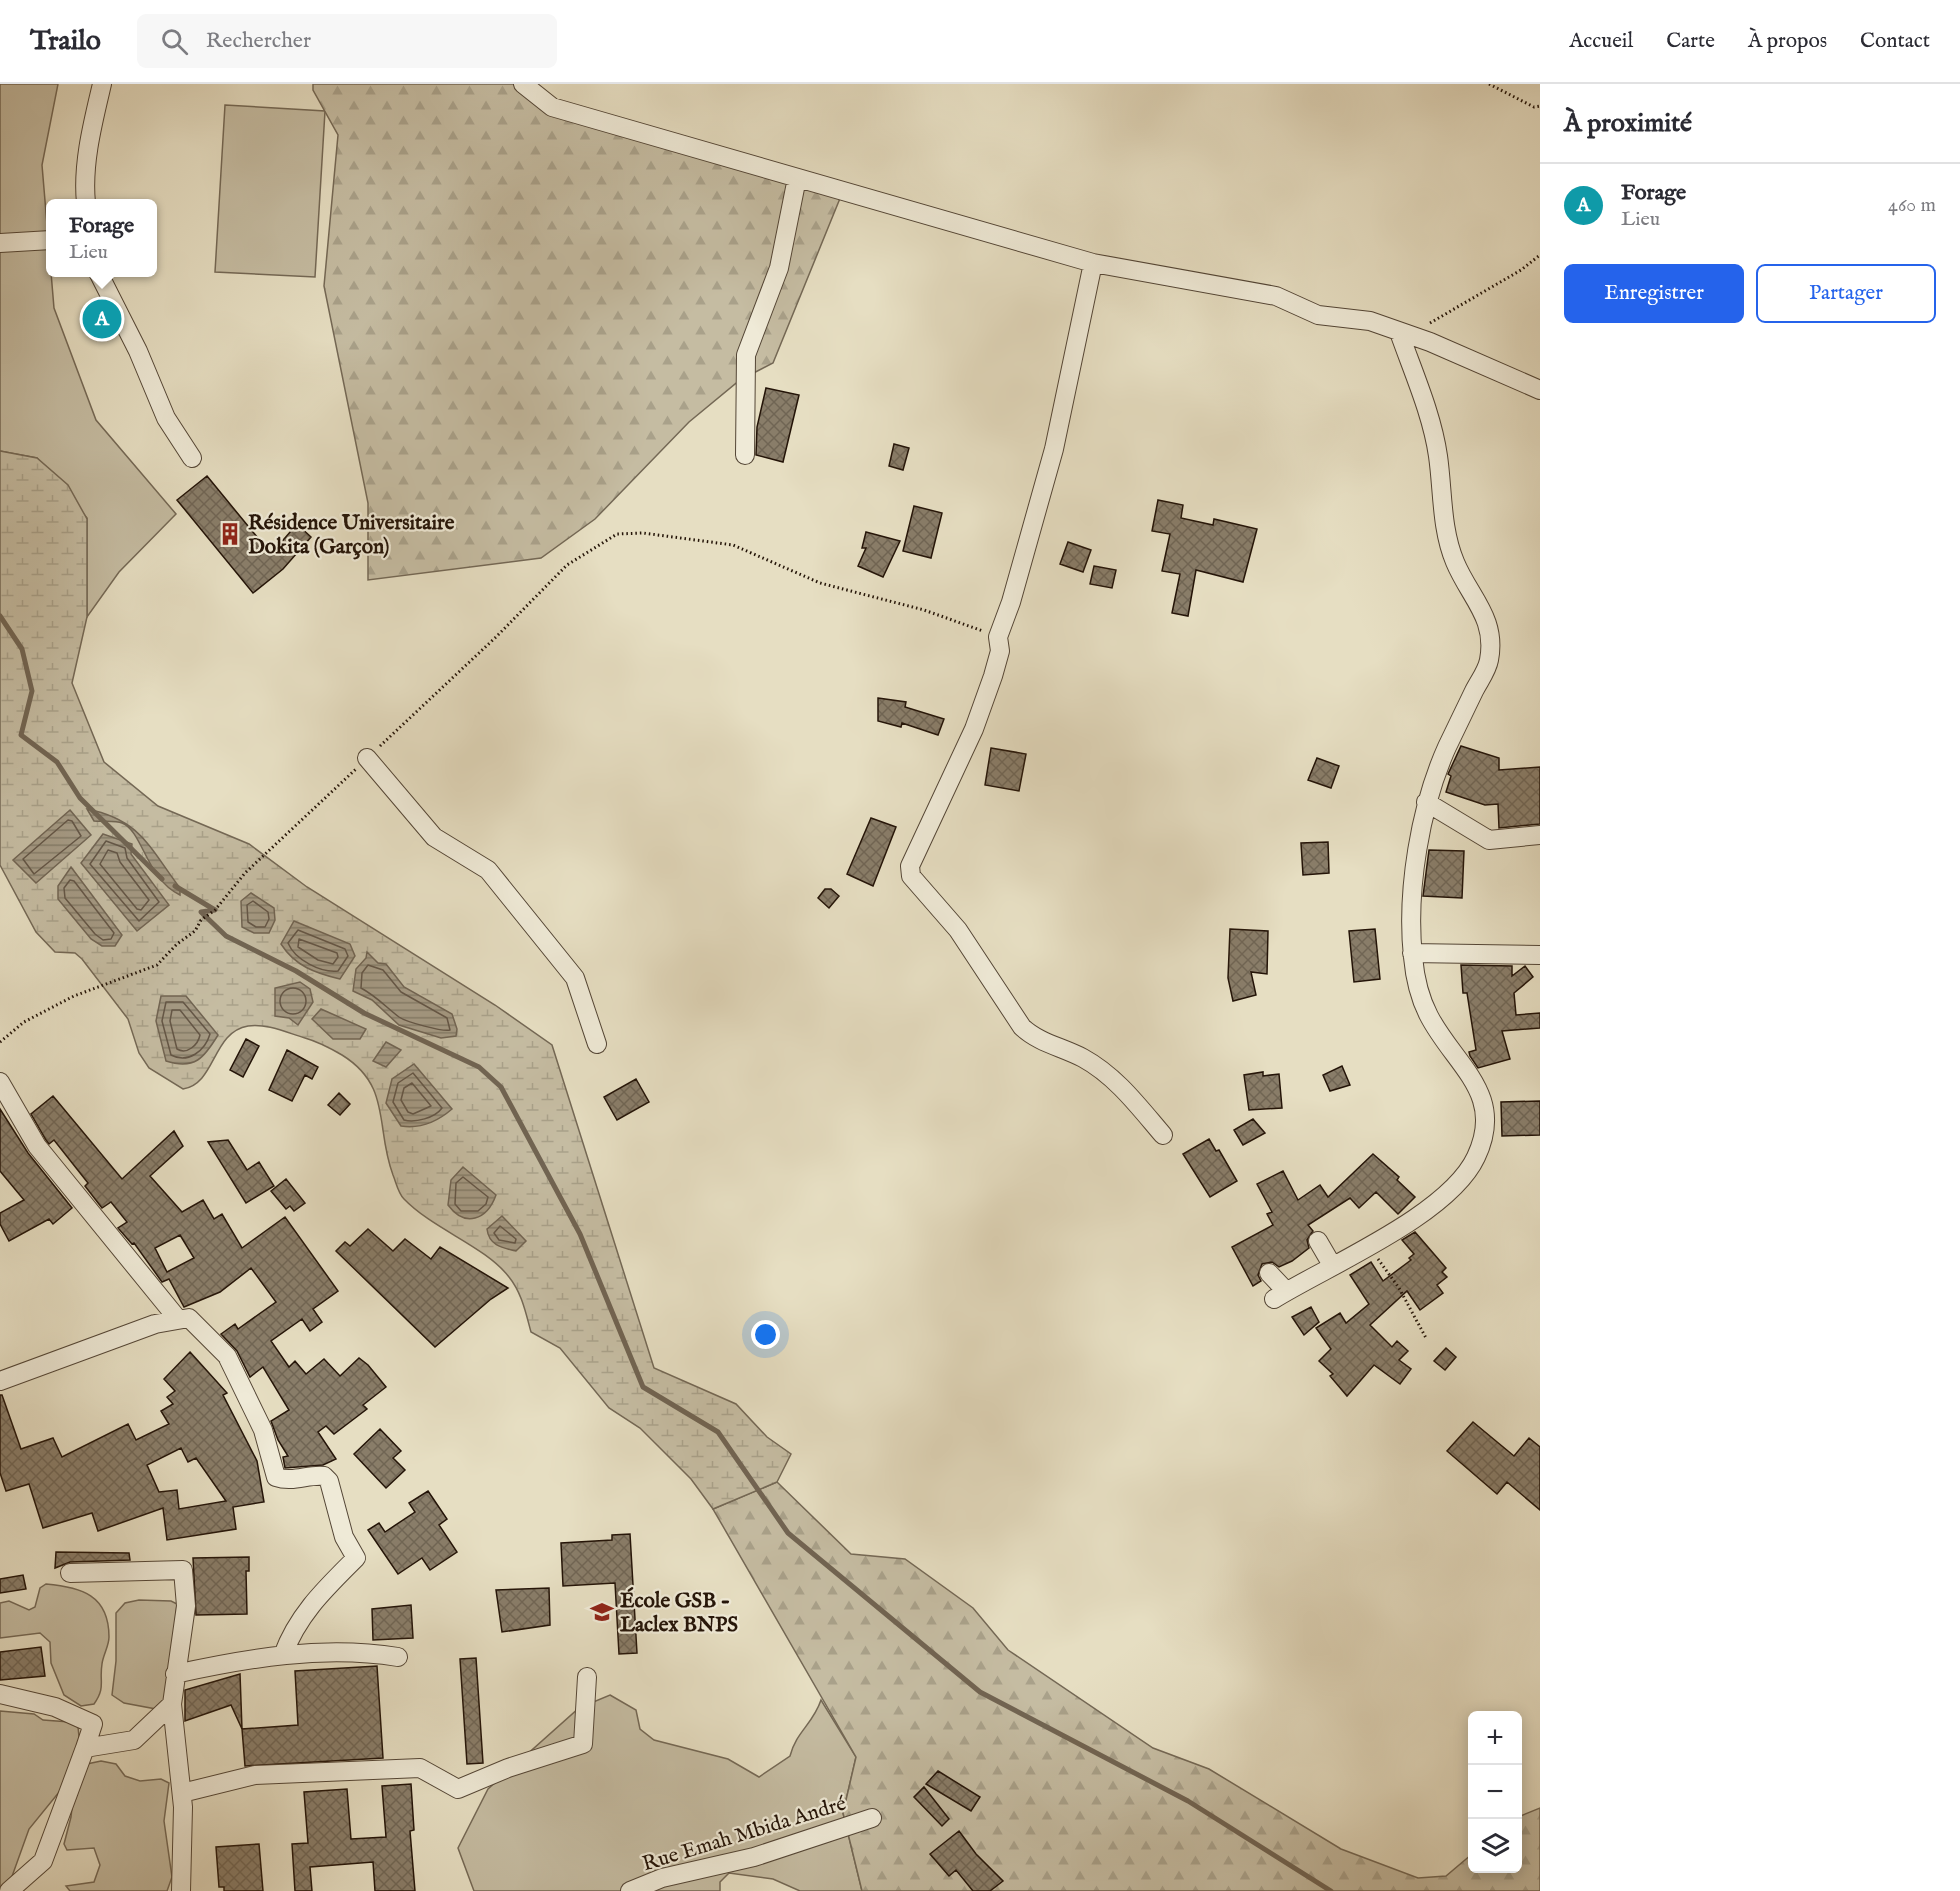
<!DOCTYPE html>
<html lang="fr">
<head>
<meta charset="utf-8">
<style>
  :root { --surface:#fff; --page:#f7f7f7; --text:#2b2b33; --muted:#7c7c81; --line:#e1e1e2; --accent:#2563eb }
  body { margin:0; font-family:"IM FELL English",serif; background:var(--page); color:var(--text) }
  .controls { position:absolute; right:18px; bottom:18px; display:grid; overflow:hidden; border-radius:9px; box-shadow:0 3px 15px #0003 }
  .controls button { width:54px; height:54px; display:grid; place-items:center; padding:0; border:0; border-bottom:2px solid var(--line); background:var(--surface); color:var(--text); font:30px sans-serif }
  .you { position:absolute; left:766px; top:1251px; width:21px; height:21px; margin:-15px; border:4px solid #fff; border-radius:50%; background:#1a73e8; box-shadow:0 0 0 9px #1a73e833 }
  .badge { display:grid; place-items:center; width:39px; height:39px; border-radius:50%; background:var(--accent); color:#fff; font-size:20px; font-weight:700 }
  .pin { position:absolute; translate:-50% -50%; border:3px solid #fff; box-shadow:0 2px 6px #0006 }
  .popup { position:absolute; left:46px; top:115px; width:111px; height:78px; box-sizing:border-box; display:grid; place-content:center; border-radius:9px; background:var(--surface); filter:drop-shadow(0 2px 4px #0005); font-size:20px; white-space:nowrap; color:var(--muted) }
  .popup b { font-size:22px; color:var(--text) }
  .popup::after { content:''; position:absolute; left:50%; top:100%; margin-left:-12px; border:12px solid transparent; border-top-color:var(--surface) }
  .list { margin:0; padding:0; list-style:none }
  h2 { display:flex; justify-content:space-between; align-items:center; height:78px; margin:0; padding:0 24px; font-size:26px }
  h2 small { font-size:20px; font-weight:400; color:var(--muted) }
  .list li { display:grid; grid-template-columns:39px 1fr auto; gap:18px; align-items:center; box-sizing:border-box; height:84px; padding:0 24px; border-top:2px solid var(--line) }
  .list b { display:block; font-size:22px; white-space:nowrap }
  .list p { margin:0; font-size:20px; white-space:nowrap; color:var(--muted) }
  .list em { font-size:20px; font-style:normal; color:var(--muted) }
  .actions { display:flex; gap:12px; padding:18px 24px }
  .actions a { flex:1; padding:14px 0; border:2px solid var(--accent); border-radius:9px; text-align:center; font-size:21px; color:var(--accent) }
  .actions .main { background:var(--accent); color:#fff }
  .icon { flex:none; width:33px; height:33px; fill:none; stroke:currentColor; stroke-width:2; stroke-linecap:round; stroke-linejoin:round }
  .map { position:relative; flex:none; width:1540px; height:1807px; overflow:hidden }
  header { display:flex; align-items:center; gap:36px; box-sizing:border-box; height:84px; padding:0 30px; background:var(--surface); border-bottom:2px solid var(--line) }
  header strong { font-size:28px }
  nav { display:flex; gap:33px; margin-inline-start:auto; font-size:21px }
  .search { width:420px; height:54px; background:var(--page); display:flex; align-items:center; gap:15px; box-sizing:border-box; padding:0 21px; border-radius:9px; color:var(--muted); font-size:22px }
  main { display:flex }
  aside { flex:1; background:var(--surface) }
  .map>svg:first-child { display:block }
  .green { fill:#c5bca2; stroke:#746855; stroke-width:1.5 }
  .forest { fill:url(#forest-firs); stroke:#746855; stroke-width:1.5 }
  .wetland { fill:url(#wetland-marsh); stroke:#746855; stroke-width:1.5 }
  .water { fill:url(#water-rules); stroke:#716452; stroke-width:1.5 }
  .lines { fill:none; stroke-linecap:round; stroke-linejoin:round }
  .shore { stroke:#645646; stroke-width:1.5 }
  .stream { stroke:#716452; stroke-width:5 }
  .building { fill:url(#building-cross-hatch); stroke:#241408; stroke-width:1.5; fill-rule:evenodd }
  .minor-casing { stroke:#544636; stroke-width:20 }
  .path { stroke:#241408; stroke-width:3; stroke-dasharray:1.5 3; stroke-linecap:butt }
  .minor { stroke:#efead7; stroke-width:18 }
  .labels { text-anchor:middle; stroke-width:4.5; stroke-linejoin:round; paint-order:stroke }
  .poi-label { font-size:21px; font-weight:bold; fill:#241408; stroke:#efead7; text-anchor:start }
  .street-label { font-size:21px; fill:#241408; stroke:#efead7 }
</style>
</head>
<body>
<header>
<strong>Trailo</strong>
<div class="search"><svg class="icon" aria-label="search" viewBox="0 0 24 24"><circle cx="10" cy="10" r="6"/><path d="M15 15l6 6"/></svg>Rechercher</div>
<nav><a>Accueil</a><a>Carte</a><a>À propos</a><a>Contact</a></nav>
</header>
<main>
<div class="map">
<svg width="1540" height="1807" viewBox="0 0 1540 1807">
  <defs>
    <pattern id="forest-firs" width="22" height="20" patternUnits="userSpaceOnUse" patternTransform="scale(1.5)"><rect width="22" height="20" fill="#c5bca2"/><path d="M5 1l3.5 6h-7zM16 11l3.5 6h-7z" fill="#a9a18a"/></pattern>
    <pattern id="wetland-marsh" width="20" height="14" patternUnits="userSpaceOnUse" patternTransform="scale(1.5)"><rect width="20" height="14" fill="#c5bca2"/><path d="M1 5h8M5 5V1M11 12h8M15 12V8" fill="none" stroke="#a9a18a"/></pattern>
    <pattern id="water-rules" width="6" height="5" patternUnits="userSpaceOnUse" patternTransform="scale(1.5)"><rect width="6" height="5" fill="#a49983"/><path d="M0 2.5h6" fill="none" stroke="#857c69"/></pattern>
    <pattern id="building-cross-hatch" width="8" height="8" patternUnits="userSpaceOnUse" patternTransform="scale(1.5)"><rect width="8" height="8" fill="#897d69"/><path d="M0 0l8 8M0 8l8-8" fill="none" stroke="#706554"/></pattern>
  </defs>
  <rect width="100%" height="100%" fill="#e6dec2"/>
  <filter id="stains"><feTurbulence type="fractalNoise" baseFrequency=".00333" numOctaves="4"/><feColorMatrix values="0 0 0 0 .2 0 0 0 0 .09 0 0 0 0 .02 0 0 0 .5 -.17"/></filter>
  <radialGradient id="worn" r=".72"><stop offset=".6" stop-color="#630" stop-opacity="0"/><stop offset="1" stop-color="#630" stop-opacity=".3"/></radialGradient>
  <!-- green -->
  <path class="green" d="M0 0H58L42 81 54 224 96 336 176 430 119 488 87 533V434L37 374 0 367Z
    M225 21 325 27 315 193 215 188Z
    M46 1500C81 1503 109 1511 109 1553 109 1562 103 1571 102 1580 99 1598 106 1603 94 1620L81 1622 64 1611 51 1579 50 1558 40 1549 0 1554V1519L9 1517 29 1526 35 1523 40 1504Z
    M139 1516 171 1517 177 1520 167 1627 124 1619 112 1611 116 1577V1529L125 1519Z
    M610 1611 636 1626 640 1645 654 1656 728 1675 759 1693 790 1672C796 1648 813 1640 821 1616L856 1673 843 1729 862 1807H800L773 1795 729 1789 720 1798V1807H474L458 1764 488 1705 579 1624Z
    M0 1627 34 1630 43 1636 70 1638 78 1643 80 1662 73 1691 29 1745 10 1798 4 1807 0 1804Z
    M101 1677 116 1680 125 1692 140 1697 161 1695 169 1699 164 1737 172 1793 167 1807H70L66 1802 94 1798 100 1781 94 1764 67 1766 64 1760 71 1733 74 1705 87 1680Z"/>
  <!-- forest -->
  <path class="forest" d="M313 0H526L551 21 843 107 773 279 740 296 689 338 595 435 541 474 368 496V419L324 202 338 51 313 6Z
    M777 1398 851 1470 905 1475 973 1524 1008 1566 1153 1664 1209 1685 1341 1765 1418 1794 1446 1792 1472 1770V1784H1518V1733L1540 1724V1807H862L843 1729 856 1673 713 1425Z"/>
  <!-- wetland -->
  <path class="wetland" d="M0 367 37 374 68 401 87 435V533L72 599 104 678 158 722 249 760 307 803 495 921 552 961 654 1284 736 1320 767 1353 791 1370 777 1398 713 1425 691 1395 640 1344 609 1324 560 1264 531 1248C526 1230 522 1209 509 1193 485 1162 434 1146 404 1115 398 1109 396 1098 393 1091 375 1043 392 1002 342 971 330 964 319 958 305 954 288 949 266 939 248 942 212 948 216 1000 183 1005L149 984 139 969 128 935 82 875 75 869 55 868 36 848 0 781Z"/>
  <!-- water -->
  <path class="water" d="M87 725C141 736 149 763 180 804V811C146 795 143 747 122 739 115 736 102 738 94 737Z
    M70 726 91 751 36 799 13 776Z
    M103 750 132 760 131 770 169 821 137 847 81 779Z
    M71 783 122 851 115 862H102L91 855 58 815V802Z
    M251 809 274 824 275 836 269 849H254L242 843 241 817Z
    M294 837 350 860 355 872 340 895C315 889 295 882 281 860Z
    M367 868 378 879 386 880 404 903 452 930 457 945 456 952 441 954 399 941 372 916 353 907 356 885 366 874Z
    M300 898 310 905 313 918 298 941 289 934 275 932V904Z
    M161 912H186L218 951C204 974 195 986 166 977L156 937Z
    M321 925 366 945 360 955H333L312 935Z
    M386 958 401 966 386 983 373 977Z
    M414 980 452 1025C437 1038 420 1045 401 1042L386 1019 392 995Z
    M463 1083 496 1111C487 1136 465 1144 448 1121L451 1096Z
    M502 1132 526 1157 516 1167C503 1164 489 1162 487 1145Z"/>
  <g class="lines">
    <!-- shore -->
    <path class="shore" d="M68 736 72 737 81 752 34 790 23 775Z
      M106 757 125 764 127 774 159 818 139 837 90 780Z
      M108 766 117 769 120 778 149 816 141 826 137 825 100 780Z
      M70 796 74 797 114 849 111 855 103 856 95 850 65 814 64 804Z
      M253 817 268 828 269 835 265 843H256L248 838 247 821Z
      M298 846 345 865 348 872 338 887C321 889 295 876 288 859Z
      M299 855 337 869 338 873 333 880 318 876 298 863Z
      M368 881 383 886 401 908 447 934 450 946C443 948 406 938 399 933 386 923 376 912 361 904L362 889Z
      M280 917a13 13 0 1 1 26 0a13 13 0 1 1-26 0Z
      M166 918H183L210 950C205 967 188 980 171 971L162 937Z
      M172 926H180L200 951C198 961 187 971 177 965L170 937Z
      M413 989 442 1024C435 1034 415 1039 404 1036L393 1018 398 999Z
      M412 999 431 1022 413 1030 408 1028 401 1016 404 1004Z
      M463 1093 488 1113 486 1120 478 1127H461L455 1120 456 1099Z
      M500 1142 516 1155 515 1159 499 1156 494 1149Z"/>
    <!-- stream -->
    <path class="stream" d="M0 532 22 565 32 607 21 651 57 678 80 714 162 795
      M175 802 215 826 201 828 226 852 296 887 364 929 479 983 501 1003 580 1150 643 1303 718 1348 788 1449 980 1608 1188 1717 1331 1807"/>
  </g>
  <!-- building -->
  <path class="building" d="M766 304 799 311 783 378 756 371 757 343Z
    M894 360 909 364 903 386 889 382Z
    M207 392 271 470 297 440 311 453 283 485 253 509 177 416Z
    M1158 416 1183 421 1181 434 1213 441 1214 435 1257 445 1243 498 1196 486 1188 532 1172 529 1180 490 1162 487 1170 450 1152 447Z
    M914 422 942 429 931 474 903 467Z
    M866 448 900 457 883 493 858 482 866 464H862Z
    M1068 458 1091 466 1083 488 1060 480Z
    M1094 482 1116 486 1112 504 1090 500Z
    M878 614 906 618 905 623 944 635 938 651 902 639 901 643 878 637Z
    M1461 662 1499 674V686L1540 683V740L1499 744 1498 720 1485 721 1446 708 1451 692 1448 690Z
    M991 664 1026 670 1019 707 985 701Z
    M1317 674 1339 682 1331 704 1308 696Z
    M871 734 896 743 873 802 847 790Z
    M1328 758 1329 789 1303 791 1301 759Z
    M1429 766 1464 767 1462 814 1423 812Z
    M825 805H831L839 812 829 824 818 814Z
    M1230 845 1268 847 1267 890 1251 888 1256 911 1233 917 1228 894Z
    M1375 845 1380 895 1354 898 1349 847Z
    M1461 881 1512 882V892L1525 882 1533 893 1514 909 1516 931 1540 929V944L1502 947 1510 975 1478 984 1470 972 1469 968 1476 966 1467 909H1463Z
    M246 955 259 962 243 993 230 986Z
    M287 966 318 983 312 995 305 991 292 1017 269 1006Z
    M1342 982 1350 1001 1330 1007 1323 991Z
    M1263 988V992L1279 990 1282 1024 1249 1026 1244 991Z
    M636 995 649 1018 617 1036 604 1013Z
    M339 1009 350 1020 340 1031 328 1021Z
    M53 1012 122 1095 174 1047 183 1062 150 1092 182 1128 203 1116 214 1135 222 1130 242 1164 285 1133 338 1207 313 1225 322 1238 310 1247 302 1235 271 1257 289 1283 295 1277 306 1290 324 1275 340 1292 359 1274 368 1281 386 1303 363 1321 367 1325 334 1350 326 1342 318 1348 336 1375 323 1381 285 1384 283 1373 288 1372 278 1356 271 1337 289 1326 263 1283 250 1293 237 1267 221 1250 235 1240 238 1245 276 1218 251 1184 220 1208 184 1223 169 1195 162 1198 134 1159 132 1160 118 1144 127 1138 111 1118 102 1124 85 1102 88 1099 54 1056 49 1060 46 1056 31 1030ZM180 1151 194 1174 167 1188 155 1164Z
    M1540 1017V1051L1502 1052 1501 1018Z
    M0 1025 28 1069 72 1124 53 1140 49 1135 9 1157 0 1140V1129L24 1116 0 1087Z
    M1253 1035 1265 1049 1243 1061 1234 1046Z
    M1209 1055 1216 1067 1219 1066 1237 1097 1210 1113 1183 1070Z
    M228 1056 247 1086 259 1078 274 1102 246 1119 208 1058Z
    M1373 1070 1399 1093 1397 1096 1415 1113 1398 1130 1376 1108 1359 1124 1350 1114 1308 1141 1313 1147 1307 1156 1309 1164 1292 1177 1279 1183 1272 1178 1262 1180 1258 1191 1261 1197 1253 1202 1232 1163 1273 1141 1267 1130 1272 1128 1257 1100 1283 1087 1298 1116 1320 1101 1328 1113Z
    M286 1095 305 1119 294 1127 290 1122 286 1125 271 1107Z
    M368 1145 393 1167 405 1155 431 1175 440 1163 508 1204 491 1215 435 1263 336 1167 345 1158 350 1162Z
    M1415 1148 1446 1184 1442 1188 1447 1193 1437 1201 1443 1209 1420 1226 1407 1207 1370 1241 1392 1263 1397 1257 1408 1267 1399 1276 1411 1285 1400 1300 1374 1281 1347 1312 1330 1292 1333 1290 1319 1277 1331 1265 1316 1244 1340 1229 1346 1239 1369 1220 1350 1191 1371 1178 1383 1197 1411 1176 1409 1174 1414 1170 1402 1156Z
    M1311 1223 1319 1238 1304 1251 1292 1233Z
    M1446 1264 1456 1273 1445 1286 1434 1277Z
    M190 1268 227 1309 223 1311 257 1377 264 1418 233 1423 236 1445 167 1456 163 1424 98 1447 92 1429 43 1444 29 1400 6 1407 0 1389V1311H2L21 1365 53 1354 62 1373 128 1340 136 1356 169 1340 161 1327 173 1320 167 1313 175 1307 164 1295ZM181 1364 188 1378 196 1374 226 1417 179 1425 177 1406 159 1408 147 1381Z
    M1473 1338 1514 1372 1529 1354 1540 1363V1426L1507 1398 1497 1410 1447 1367Z
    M380 1345 401 1367 393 1374 405 1386 386 1404 354 1370Z
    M428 1407 447 1435 439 1441 457 1468 430 1486 422 1474 398 1490 368 1446 379 1439 385 1448 415 1428 409 1419Z
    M630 1450 637 1569 619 1570 615 1499 563 1502 561 1459 612 1456V1451Z
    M56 1468 129 1469 130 1476 70 1478 55 1484Z
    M249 1473V1487H246L247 1530 196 1531 193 1474Z
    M23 1491 26 1505 0 1509V1495Z
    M549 1504 550 1541 502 1548 496 1506Z
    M411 1521 413 1554 373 1556 372 1525Z
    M41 1563 45 1592 0 1596V1568Z
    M476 1574 483 1679 467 1680 460 1575Z
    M377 1582 383 1674 245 1682 242 1645 298 1641 295 1587Z
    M240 1590 242 1645 231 1621 185 1637V1606Z
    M938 1687 980 1713 971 1727 926 1700Z
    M411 1700 414 1746 410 1747 415 1807H375L373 1778 310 1783 312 1807H295L292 1760 308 1759 304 1708 347 1705 351 1755 386 1753 382 1702Z
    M924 1703 949 1735 942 1742 914 1713Z
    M959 1747 976 1770 1003 1797 990 1807H973L956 1786 949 1792 930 1770Z
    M259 1760 263 1807H224V1803H219L216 1763Z"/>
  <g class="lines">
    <!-- minor casing -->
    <g class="minor-casing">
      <path id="minor" d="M523 0 552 23 1093 179 1276 212 1318 231 1370 237 1430 258 1540 306
        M86 119C82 80 93 38 102 0
        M0 159 51 156
        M1093 179 1054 365 1011 518 998 553 1000 567 993 592 974 645 910 782 911 792 958 846 1022 943C1039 959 1062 963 1083 974 1116 992 1139 1023 1163 1051
        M98 188 138 267 166 334 192 374
        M745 371 746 271 779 184 797 94
        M367 674 434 753 488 786 575 894 597 960
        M1426 718 1489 756 1540 751
        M1412 869 1540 871
        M0 998 37 1062 177 1234
        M1318 1157 1332 1181
        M1269 1189 1286 1207
        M1274 1215C1329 1181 1449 1131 1476 1073 1506 1010 1455 982 1429 932 1419 913 1415 895 1413 873 1406 807 1420 723 1447 663 1456 644 1465 626 1474 607 1479 597 1487 587 1489 576 1497 534 1470 514 1455 478 1441 445 1443 407 1438 372 1432 330 1413 288 1399 248
        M0 1297 155 1240 189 1234 227 1272 263 1346 276 1393C293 1399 308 1390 324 1392L329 1397 344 1453 356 1474C326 1504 298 1530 283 1571
        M70 1489 183 1486 186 1522 172 1620 183 1723 181 1807
        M175 1590C248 1574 323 1561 398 1573
        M0 1610 55 1623 93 1640 85 1664
        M182 1709 255 1691 420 1684 458 1705 508 1684 583 1660 587 1593
        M9 1807 43 1777 85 1664 134 1656 172 1620
        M630 1807 662 1794 754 1773 872 1734"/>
    </g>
    <!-- path -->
    <path class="path" d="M1489 0 1534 23 1540 22
      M1430 239 1521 186 1540 171
      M380 662 496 553 567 481 617 450 643 449 733 461 820 499 924 526 983 547
      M0 958 24 938 74 912 157 881 177 860 195 847 201 836 215 826 245 789 356 685
      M1378 1175 1399 1204 1426 1254"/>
    <!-- minor -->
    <use href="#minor" class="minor"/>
  </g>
  <!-- icons -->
  <defs>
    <g id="building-bare" transform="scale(1.8)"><path d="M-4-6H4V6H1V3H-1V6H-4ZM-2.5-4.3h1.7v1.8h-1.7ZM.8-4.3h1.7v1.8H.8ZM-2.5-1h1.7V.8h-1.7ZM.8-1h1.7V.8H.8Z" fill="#8f2418" stroke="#efead7" stroke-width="2.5" paint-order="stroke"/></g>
    <g id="school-bare" transform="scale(1.8)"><path d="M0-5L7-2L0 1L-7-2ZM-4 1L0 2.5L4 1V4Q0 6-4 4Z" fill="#8f2418" stroke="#efead7" stroke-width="2.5" paint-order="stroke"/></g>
  </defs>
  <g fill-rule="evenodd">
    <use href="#building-bare" x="230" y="450"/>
    <use href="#school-bare" x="602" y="1528"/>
  </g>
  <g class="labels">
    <!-- poi labels -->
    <g class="poi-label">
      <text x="248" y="445">Résidence Universitaire<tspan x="248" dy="24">Dokita (Garçon)</tspan></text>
      <text x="620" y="1523">École GSB -<tspan x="620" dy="24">Laclex BNPS</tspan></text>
    </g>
    <!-- street labels -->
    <g class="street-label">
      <text transform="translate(744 1749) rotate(-17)" y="7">Rue Emah Mbida André</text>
    </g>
  </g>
  <rect width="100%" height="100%" filter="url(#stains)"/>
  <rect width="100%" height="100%" fill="url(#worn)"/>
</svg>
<div class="controls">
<button>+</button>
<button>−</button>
<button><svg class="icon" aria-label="layers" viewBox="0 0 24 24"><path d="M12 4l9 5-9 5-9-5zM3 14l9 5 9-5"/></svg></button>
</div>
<div class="you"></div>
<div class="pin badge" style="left:102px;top:235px;background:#0f9aa8">A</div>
<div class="popup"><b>Forage</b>Lieu</div>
</div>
<aside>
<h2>À proximité<small></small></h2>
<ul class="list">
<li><span class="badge" style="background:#0f9aa8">A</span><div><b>Forage</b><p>Lieu</p></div><em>460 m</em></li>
</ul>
<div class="actions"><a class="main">Enregistrer</a><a>Partager</a></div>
</aside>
</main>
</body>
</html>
